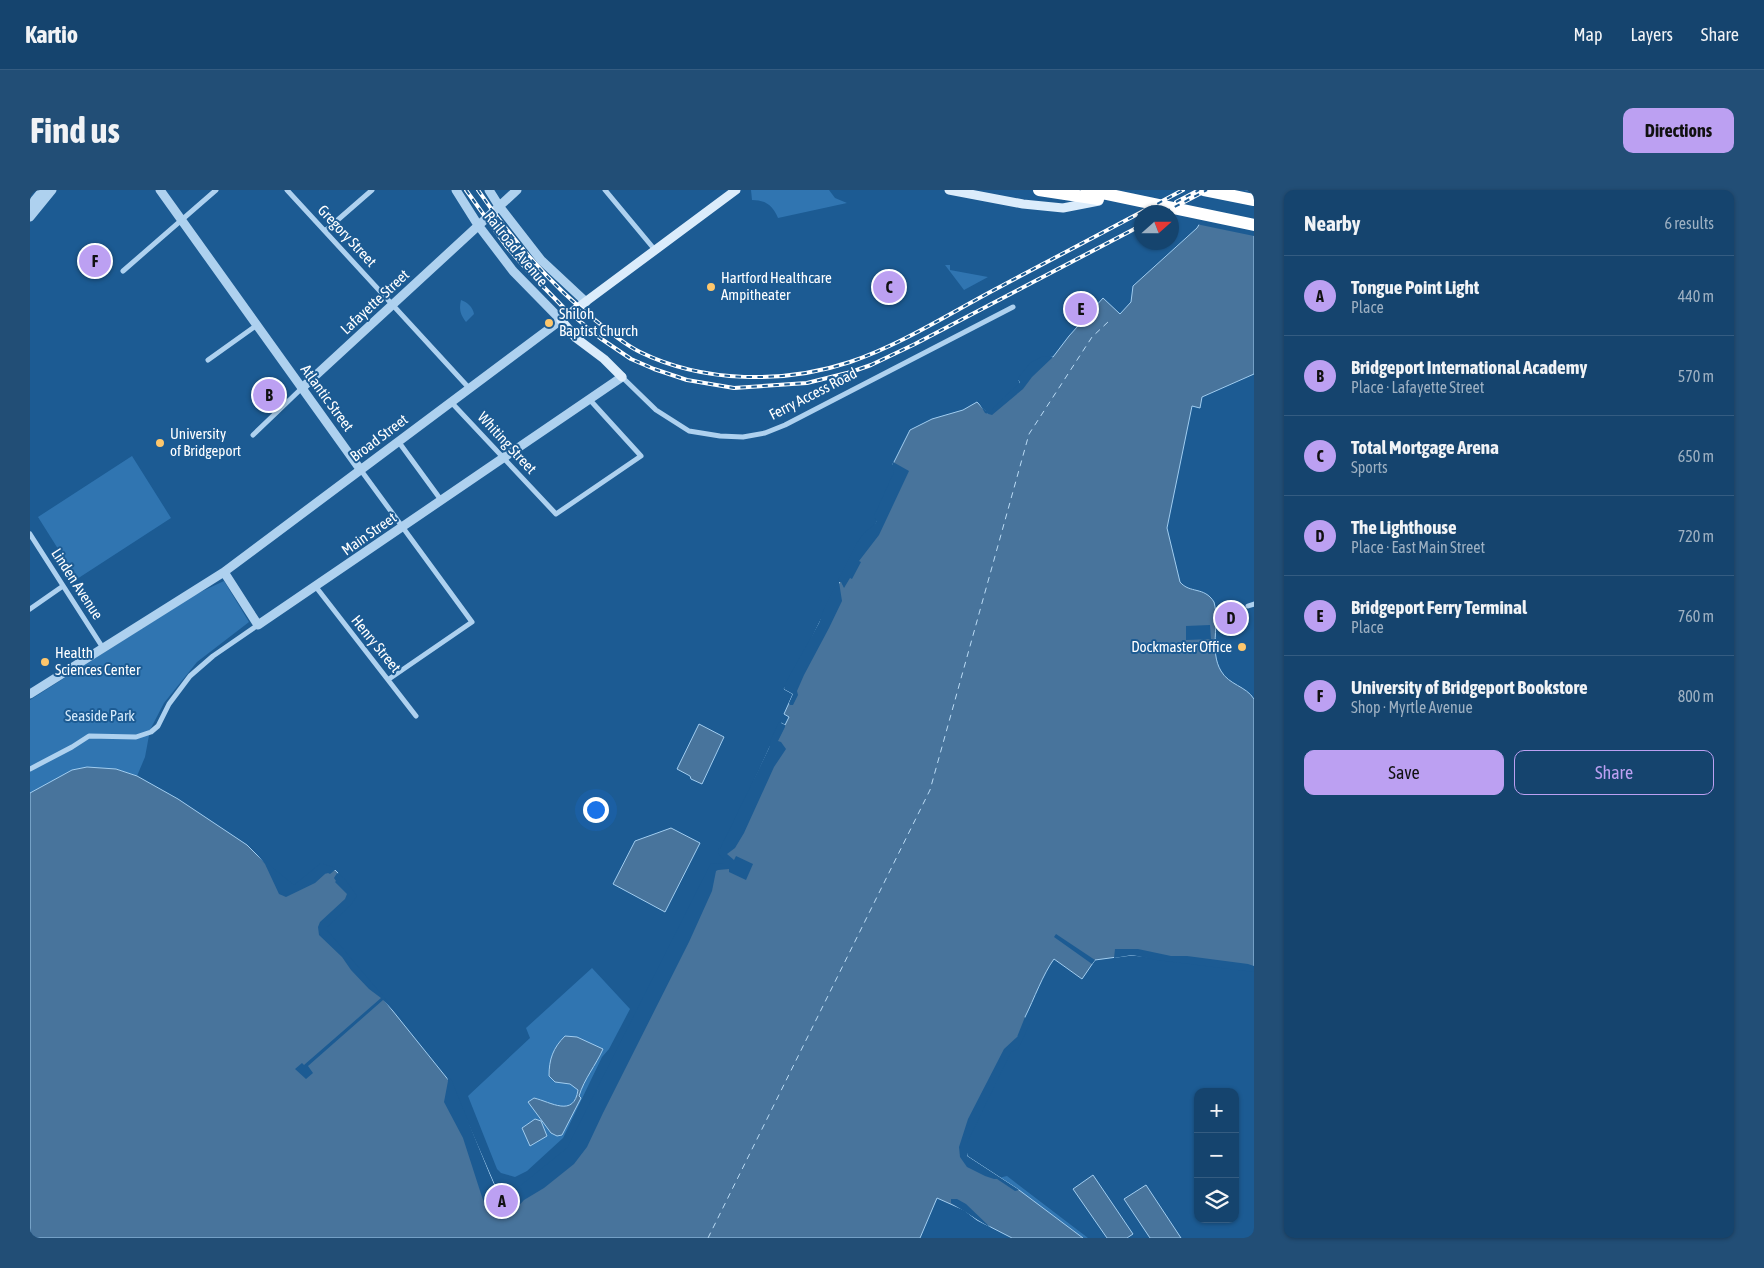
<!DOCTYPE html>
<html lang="en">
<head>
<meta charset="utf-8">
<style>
  :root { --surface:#15446e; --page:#224e76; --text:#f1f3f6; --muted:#9db0c2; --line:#345c81; --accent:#bca0f2 }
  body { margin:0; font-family:"Asap Condensed",sans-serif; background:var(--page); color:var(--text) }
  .controls { position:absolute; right:15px; bottom:15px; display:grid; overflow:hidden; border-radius:10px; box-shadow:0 1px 4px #0004 }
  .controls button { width:45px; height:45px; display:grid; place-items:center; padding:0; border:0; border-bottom:1px solid var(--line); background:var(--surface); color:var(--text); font:25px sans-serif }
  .compass { position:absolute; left:1104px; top:15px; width:45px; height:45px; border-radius:50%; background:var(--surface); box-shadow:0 1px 4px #0004; rotate:69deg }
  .you { position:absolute; left:565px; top:619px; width:18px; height:18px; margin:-12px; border:4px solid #fff; border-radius:50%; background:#1a73e8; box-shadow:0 0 0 8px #1a73e833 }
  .badge { display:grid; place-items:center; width:32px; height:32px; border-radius:50%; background:var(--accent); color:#111; font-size:16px; font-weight:700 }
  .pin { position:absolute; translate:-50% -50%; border:2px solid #fff; box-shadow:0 1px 5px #0006 }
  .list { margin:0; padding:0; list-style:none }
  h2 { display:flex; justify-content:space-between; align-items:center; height:65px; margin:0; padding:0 20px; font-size:21px }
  h2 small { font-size:16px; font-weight:400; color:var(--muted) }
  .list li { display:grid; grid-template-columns:32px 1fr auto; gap:15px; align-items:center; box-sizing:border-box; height:80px; padding:0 20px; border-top:1px solid var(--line) }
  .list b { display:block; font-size:19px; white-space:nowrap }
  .list p { margin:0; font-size:16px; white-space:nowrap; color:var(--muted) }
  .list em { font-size:16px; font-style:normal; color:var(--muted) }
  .actions { display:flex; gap:10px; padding:15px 20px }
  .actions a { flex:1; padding:11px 0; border:1px solid var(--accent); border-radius:10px; text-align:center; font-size:18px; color:var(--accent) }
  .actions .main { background:var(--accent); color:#111 }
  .icon { flex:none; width:28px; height:28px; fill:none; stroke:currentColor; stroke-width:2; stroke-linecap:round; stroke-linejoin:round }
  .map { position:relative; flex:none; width:1224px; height:1048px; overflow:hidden; border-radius:10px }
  header { display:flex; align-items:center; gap:30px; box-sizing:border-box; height:70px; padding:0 25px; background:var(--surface); border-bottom:1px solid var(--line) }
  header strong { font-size:24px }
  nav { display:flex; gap:28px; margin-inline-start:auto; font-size:18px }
  .intro { display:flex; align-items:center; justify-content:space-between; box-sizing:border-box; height:120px; padding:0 30px }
  h1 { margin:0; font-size:35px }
  .button { padding:12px 22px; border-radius:10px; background:var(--accent); color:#111; font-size:18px; font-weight:700 }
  main { display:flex; gap:30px; padding:0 30px }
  aside { flex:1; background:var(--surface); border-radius:10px; box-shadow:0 1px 4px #0004 }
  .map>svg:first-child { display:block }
  .green { fill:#3075b1 }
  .water { fill:#48749c; stroke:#a1cdf0 }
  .pier { fill:#1c5b93 }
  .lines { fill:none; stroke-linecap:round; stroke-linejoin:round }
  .ferry { stroke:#badbf5; stroke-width:1; stroke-dasharray:6 5; stroke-linecap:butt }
  .minor { stroke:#aed1ef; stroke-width:5 }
  .tertiary { stroke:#aed1ef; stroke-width:9 }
  .secondary { stroke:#dbecfb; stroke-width:9 }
  .motorway { stroke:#fff; stroke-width:12 }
  .rail-casing { stroke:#fff; stroke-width:4 }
  .rail { stroke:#1c5b93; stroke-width:2; stroke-dasharray:5.5; stroke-linecap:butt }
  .poi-dot { fill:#fec76c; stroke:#1c5b93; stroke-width:2 }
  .labels { text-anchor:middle; stroke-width:4; stroke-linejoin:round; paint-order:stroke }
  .street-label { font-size:15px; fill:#fff; stroke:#1c5b93 }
  .poi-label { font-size:15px; fill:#fff; stroke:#1c5b93; text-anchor:start }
  .park-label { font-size:15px; fill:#d4e9fa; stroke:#1c5b93 }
</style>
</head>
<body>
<header>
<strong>Kartio</strong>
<nav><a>Map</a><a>Layers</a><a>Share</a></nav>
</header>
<div class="intro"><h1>Find us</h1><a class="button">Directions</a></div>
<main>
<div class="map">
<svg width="1224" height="1048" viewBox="0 0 1224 1048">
  <rect width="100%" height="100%" fill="#1c5b93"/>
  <!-- green -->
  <path class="green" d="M721 0H799L805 8 817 13 748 28C743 16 736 10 722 10Z
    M915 75H920V80L958 87 934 100Z
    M431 110C437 112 443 117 444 124L436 132C430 124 429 119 431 110Z
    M102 266 141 328 47 389 8 327Z
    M194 391 219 432 167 472 134 513 120 540 115 567 107 586 86 579 12 598 0 603V510L164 405Z
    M562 778 600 819 579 859 572 867 533 948 497 981 485 987 471 983 467 979 438 906 500 848 496 838Z
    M977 986 1058 1048H1048L964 989Z"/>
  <!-- water -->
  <path class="water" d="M1190 0H1224V184L1172 207 1170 218 1162 216 1137 338 1150 392C1160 404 1174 396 1184 412 1190 434 1179 461 1191 481 1199 495 1216 496 1224 509V779L1102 765 1065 770 1052 789 1024 769C1013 784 1004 809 995 827L998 832 979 860 935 952 937 966 989 1000 1053 1048H982L947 1030 934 1020 907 1008 890 1048H0V603L42 580 57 577 86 579 107 586 148 609 217 655 242 680 264 699 274 689 305 680 308 683 307 685 324 706 295 736V741L350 805 420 892 468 1003 481 1006 539 959 683 675 694 676 697 671 691 663 751 533 755 535 759 527 754 524 763 504 754 499 761 490 828 355 845 337 866 282 863 274 880 240 902 229 933 220 947 212 957 223H962L991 195 989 190 1012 169 1023 167 1039 146 1073 108 1090 124 1101 112 1103 96 1167 38Z
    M669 534 694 547 672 594 661 589 660 586 647 579Z
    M641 638 670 653 635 722 583 694 605 651Z
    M535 846 547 847 573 859C566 875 554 889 549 906L551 908 532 945 527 946 521 943 498 912 504 908C521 912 544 928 548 900L540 894 525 892 519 886C519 869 523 858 535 846Z
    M505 929 511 931 517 946 500 956 492 938Z
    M1063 985 1103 1044 1097 1048H1077L1043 999Z
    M1116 995 1151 1048H1120L1094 1009Z"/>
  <!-- pier -->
  <path class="pier" d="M1187 0H1224V46L1166 34Z
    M1018 166 1023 167 1002 187 993 199 962 225 955 223 948 211 956 221H961L974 207 990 193 988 188 1000 173 1011 167Z
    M863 272 879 281 849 345 829 371 831 372 822 389 820 388 814 398 811 392H809L812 411 799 438 774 485 767 501 768 505 763 515H760L759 513 763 504 754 499 756 492 789 433 795 416 826 354 834 343 845 334 847 330 844 328V326L864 282 862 278Z
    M1180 435 1181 449 1156 450V436Z
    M749 532 755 535V537L748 551 751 552 756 559 744 577 714 643 705 658 697 664 704 670 706 666 723 674 716 690 699 682V679L688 680 686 681 682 701 659 752 573 923 557 957 544 974 514 998 494 1010 482 1023 476 1018 472 1017 459 1024 452 1007 433 948 414 912 418 891 417 884 422 891 459 983 465 997 469 1001 476 1004H480L537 958 681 673 694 674V670L689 664 688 658 690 659 739 558 741 549Z
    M217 652 243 678 264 695 291 673 305 678V680L300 684 298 683 295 684 285 693 256 707 249 704 235 674Z
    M307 683 310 684 317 692 327 706 320 716 297 737V740L375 832 353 810 278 876 283 883 276 889 265 879 272 873 274 875 351 808 339 799 321 780 312 767 289 745 288 737 290 732 315 709 317 704 305 692 306 691 304 688Z
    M1026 744 1065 770 1062 774 1024 747Z
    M1085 759H1108L1141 766H1157L1218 774 1224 776V782L1127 770 1102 765 1084 768Z
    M995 827 1000 830V834L988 859 981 862 937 953V966L989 1000 985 1001 967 989H964L955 986 937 977 930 967 929 957 938 929 974 859 987 847Z
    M921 1009H927L936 1014 961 1038 921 1013Z"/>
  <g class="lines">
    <!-- ferry -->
    <path class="ferry" d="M678 1048 900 600 999 244 1062 147 1079 131"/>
    <!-- minor -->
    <path class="minor" d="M257 0 439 198
      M575 0 625 60
      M295 41 342 0
      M93 81 186 0
      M178 170 227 135
      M592 187 626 220 659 241 690 246 713 247 735 243 755 235 983 117
      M421 212 526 324 611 266 560 210
      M223 245 272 198
      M368 251 411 310
      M330 279 442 432 359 489
      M0 344 73 458
      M286 397 386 526
      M1218 416 1224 414
      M0 419 33 396
      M0 579 42 557 59 546 106 547 121 542 128 536 139 514 160 486 183 466 228 435"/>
    <!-- tertiary -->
    <path class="tertiary" d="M130 0 330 279
      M459 0 469 16 511 70 556 112
      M0 16 13 0
      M0 27 22 0
      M272 198 487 0
      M194 382 228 435 592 187
      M0 504 194 382 531 130 483 81 448 35 426 0"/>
    <!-- secondary -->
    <path class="secondary" d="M919 0 993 14 1033 18 1069 11
      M592 187 574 169 546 148 531 130 706 0"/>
    <!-- motorway -->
    <path class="motorway" d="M1009 0 1068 9
      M1057 0 1224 35
      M1174 0 1224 10"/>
    <!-- rail casing -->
    <g class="rail-casing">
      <path id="rail" d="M436 0 477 57 498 81 534 118 570 148 601 169 624 179 657 190 704 198 777 193 821 182 841 175 885 154 1112 35
        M448 0C482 50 522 97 570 134 582 144 596 155 610 162 673 193 754 194 820 172 870 155 917 125 964 100 1027 66 1090 34 1153 0
        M1146 12 1169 0
        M1135 22 1177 0"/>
    </g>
    <!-- rail -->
    <use href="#rail" class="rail"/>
  </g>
  <!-- markers -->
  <g class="poi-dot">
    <circle cx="681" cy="97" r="5"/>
    <circle cx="519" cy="133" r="5"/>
    <circle cx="130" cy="253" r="5"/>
    <circle cx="1212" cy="457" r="5"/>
    <circle cx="15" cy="472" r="5"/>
  </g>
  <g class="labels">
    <!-- street labels -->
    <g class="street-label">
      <text transform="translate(317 46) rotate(47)" y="5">Gregory Street</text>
      <text transform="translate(486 59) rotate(51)" y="5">Railroad Avenue</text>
      <text transform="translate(345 112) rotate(-43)" y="5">Lafayette Street</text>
      <text transform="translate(783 204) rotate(-27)" y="5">Ferry Access Road</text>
      <text transform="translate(297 208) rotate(54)" y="5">Atlantic Street</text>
      <text transform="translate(349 248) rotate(-37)" y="5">Broad Street</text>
      <text transform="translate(477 253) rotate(47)" y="5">Whiting Street</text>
      <text transform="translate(339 344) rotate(-35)" y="5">Main Street</text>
      <text transform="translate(47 394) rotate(57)" y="5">Linden Avenue</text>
      <text transform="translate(346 454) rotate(51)" y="5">Henry Street</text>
    </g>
    <!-- poi labels -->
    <g class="poi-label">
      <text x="691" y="93">Hartford Healthcare<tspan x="691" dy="17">Ampitheater</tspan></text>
      <text x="529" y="129">Shiloh<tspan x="529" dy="17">Baptist Church</tspan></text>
      <text x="140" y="249">University<tspan x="140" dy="17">of Bridgeport</tspan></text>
      <text x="1202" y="462" text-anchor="end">Dockmaster Office</text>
      <text x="25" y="468">Health<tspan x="25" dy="17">Sciences Center</tspan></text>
    </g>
    <!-- park labels -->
    <g class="park-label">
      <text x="70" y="531">Seaside Park</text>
    </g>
  </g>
</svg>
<div class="controls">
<button>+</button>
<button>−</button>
<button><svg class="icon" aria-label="layers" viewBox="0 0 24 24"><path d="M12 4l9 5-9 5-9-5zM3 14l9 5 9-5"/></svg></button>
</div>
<svg class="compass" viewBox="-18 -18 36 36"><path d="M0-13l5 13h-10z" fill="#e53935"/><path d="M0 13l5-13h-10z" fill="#9db0c2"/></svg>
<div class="you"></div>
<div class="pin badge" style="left:472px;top:1011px">A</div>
<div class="pin badge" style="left:239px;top:205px">B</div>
<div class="pin badge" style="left:859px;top:97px">C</div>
<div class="pin badge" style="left:1201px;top:428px">D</div>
<div class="pin badge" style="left:1051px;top:119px">E</div>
<div class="pin badge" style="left:65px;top:71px">F</div>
</div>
<aside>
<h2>Nearby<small>6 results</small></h2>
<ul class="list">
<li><span class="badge">A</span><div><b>Tongue Point Light</b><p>Place</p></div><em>440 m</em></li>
<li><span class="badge">B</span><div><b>Bridgeport International Academy</b><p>Place · Lafayette Street</p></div><em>570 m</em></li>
<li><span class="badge">C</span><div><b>Total Mortgage Arena</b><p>Sports</p></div><em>650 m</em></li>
<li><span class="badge">D</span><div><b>The Lighthouse</b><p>Place · East Main Street</p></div><em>720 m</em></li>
<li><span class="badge">E</span><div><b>Bridgeport Ferry Terminal</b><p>Place</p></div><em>760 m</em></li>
<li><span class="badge">F</span><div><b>University of Bridgeport Bookstore</b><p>Shop · Myrtle Avenue</p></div><em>800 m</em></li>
</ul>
<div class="actions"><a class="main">Save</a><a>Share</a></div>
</aside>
</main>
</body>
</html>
